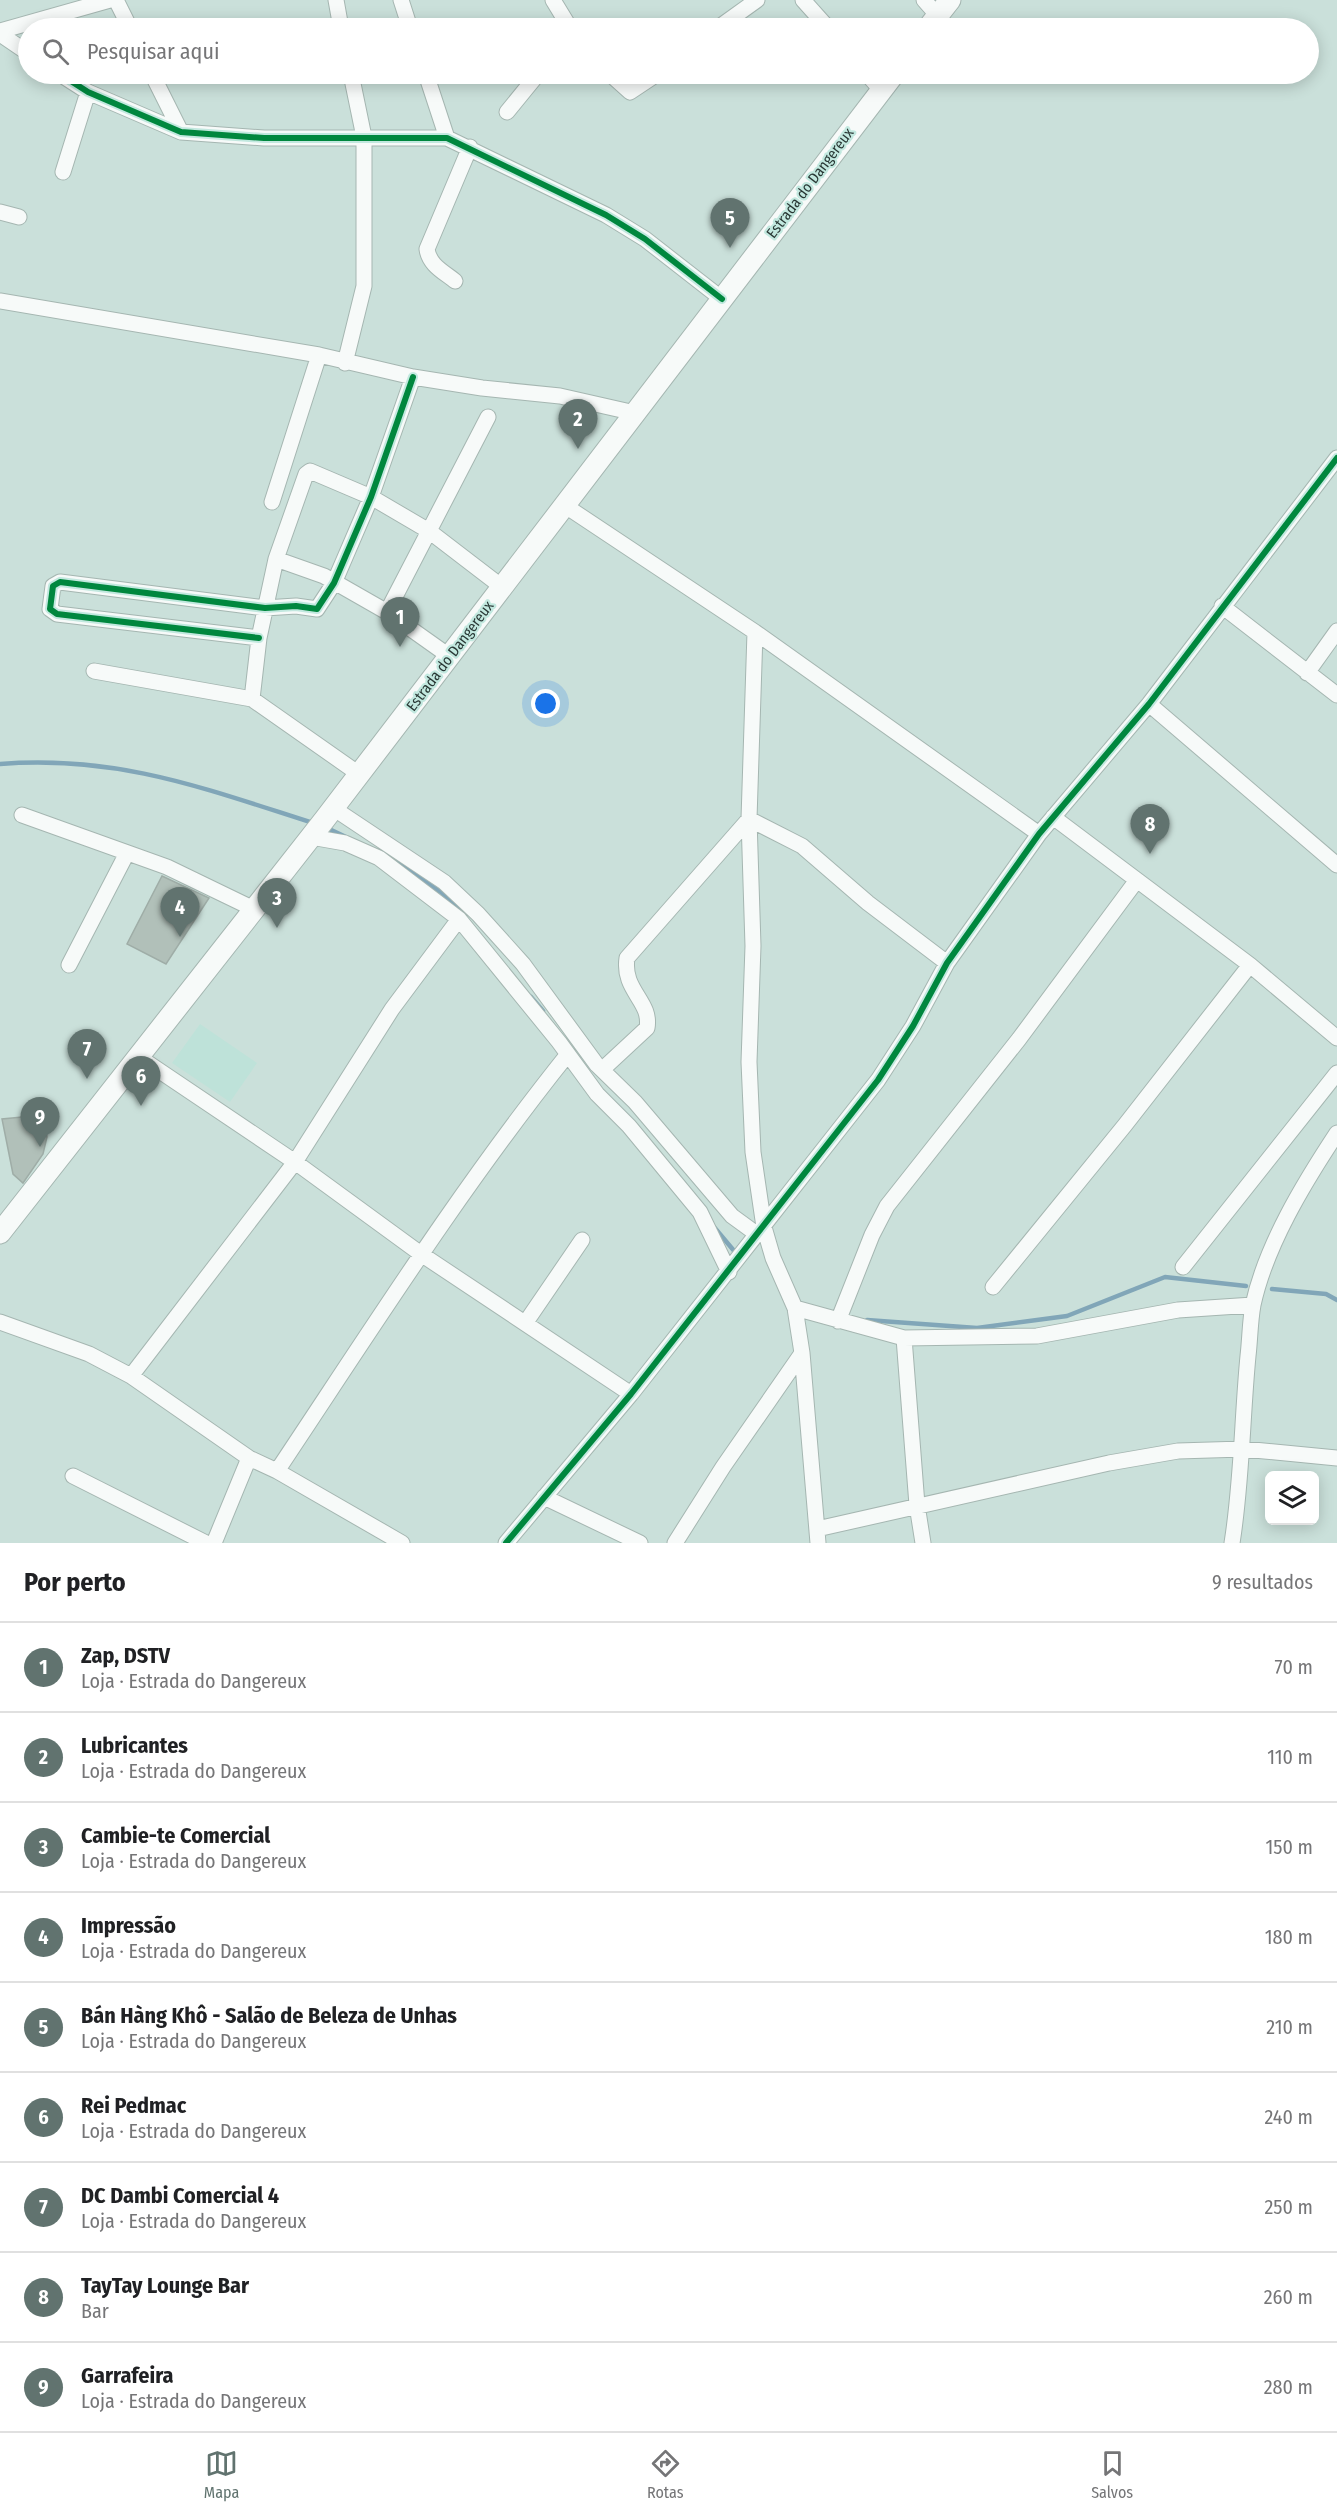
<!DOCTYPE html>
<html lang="pt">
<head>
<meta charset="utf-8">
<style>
  :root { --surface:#fff; --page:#f6f6f6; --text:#202124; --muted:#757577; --line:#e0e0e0; --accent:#61736f }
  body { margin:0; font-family:"Fira Sans Condensed",sans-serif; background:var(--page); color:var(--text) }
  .controls { position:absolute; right:18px; bottom:18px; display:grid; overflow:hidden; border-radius:9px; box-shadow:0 3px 15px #0003 }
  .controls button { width:54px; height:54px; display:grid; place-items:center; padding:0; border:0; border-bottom:2px solid var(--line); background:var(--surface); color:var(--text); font:30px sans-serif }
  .you { position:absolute; left:546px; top:704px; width:21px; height:21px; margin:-15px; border:4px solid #fff; border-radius:50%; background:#1a73e8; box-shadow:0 0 0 9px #1a73e833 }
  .badge { display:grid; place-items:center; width:39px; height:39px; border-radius:50%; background:var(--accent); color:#fff; font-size:20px; font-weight:700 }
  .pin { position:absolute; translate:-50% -50px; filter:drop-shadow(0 2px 3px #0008) }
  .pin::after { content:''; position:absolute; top:32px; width:21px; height:18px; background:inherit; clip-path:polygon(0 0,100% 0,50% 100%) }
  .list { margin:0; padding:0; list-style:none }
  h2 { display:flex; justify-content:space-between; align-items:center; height:78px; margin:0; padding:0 24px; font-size:26px }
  h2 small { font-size:20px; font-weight:400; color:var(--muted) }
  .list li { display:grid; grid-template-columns:39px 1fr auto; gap:18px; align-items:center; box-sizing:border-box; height:90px; padding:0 24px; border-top:2px solid var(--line) }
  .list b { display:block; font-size:22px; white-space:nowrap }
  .list p { margin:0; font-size:20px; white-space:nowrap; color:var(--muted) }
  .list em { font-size:20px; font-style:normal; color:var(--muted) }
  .icon { flex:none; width:33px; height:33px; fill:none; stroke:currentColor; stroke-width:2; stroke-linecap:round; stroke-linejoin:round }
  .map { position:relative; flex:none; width:1337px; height:1543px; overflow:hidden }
  .search { position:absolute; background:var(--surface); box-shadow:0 3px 15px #0003; left:18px; right:18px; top:18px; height:66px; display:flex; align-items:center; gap:15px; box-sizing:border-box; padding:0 21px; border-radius:33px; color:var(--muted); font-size:22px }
  .sheet { height:888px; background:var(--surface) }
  nav { display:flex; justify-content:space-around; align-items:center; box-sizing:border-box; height:84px; border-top:2px solid var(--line); background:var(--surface); font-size:16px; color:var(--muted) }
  nav a { display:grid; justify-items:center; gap:3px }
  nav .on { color:var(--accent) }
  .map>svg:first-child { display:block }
  .built { fill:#bee2d9 }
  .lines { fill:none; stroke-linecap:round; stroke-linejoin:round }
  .stream { stroke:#81a6b8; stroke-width:4.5 }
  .building { fill:#b1c0b9; stroke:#9fada7; stroke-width:1.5 }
  .street-casing { stroke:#a5b6b1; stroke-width:17 }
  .secondary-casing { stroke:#a5b6b1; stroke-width:23 }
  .street { stroke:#f7faf9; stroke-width:15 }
  .secondary { stroke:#f7faf9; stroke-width:21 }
  .cycleway-casing { stroke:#c2e8df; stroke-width:10 }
  .cycleway { stroke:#00873e; stroke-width:6 }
  .labels { text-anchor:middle; stroke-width:4.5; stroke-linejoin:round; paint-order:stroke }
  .street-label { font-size:15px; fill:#293835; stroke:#c2e8df }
</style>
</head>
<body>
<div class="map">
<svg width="1337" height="1543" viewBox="0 0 1337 1543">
  <rect width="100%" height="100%" fill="#cae0da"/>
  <!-- built -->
  <path class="built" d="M200 1024 257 1063 230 1102 172 1063Z"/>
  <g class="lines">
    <!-- stream -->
    <path class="stream" d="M0 764C118 755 203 788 313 823
      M327 828 346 837
      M389 857 442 893 461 912
      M531 997 543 1011
      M714 1227 735 1252
      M1272 1289 1326 1294 1337 1300
      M867 1320 977 1328 1067 1316 1165 1277 1246 1286"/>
  </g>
  <!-- building -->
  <path class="building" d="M162 876 209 898 166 964 127 944Z
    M43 1115 47 1137 43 1154 23 1183 13 1174 2 1119Z"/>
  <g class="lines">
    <!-- street casing -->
    <g class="street-casing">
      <path id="street" d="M116 0 130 28
        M336 0 341 28
        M401 0 410 28
        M553 0 570 28
        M803 0 828 28
        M924 0 938 16
        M718 28 757 0
        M0 31 110 0
        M0 34 28 53
        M60 74 88 92 181 132 264 138H447L606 215 645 239 722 299
        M152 74 181 132
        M426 74 447 138
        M610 74 630 92 657 74
        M867 74 881 90
        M507 112 538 74
        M63 172 88 92
        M0 212 19 217
        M455 281C444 272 429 265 427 249L470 147
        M0 301 319 355 413 377 482 388 560 396 635 413
        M345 363 364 286V137L351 74
        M272 502 319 355
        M564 505 755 632 1039 834
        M276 559 324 576 387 612 449 656
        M1222 606 1337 695
        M387 612 488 417
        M755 632 749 819 753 946 749 1062 753 1152 764 1227 773 1258 795 1308 802 1353 818 1543
        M259 638 57 614 50 609 53 586 60 582 265 608 296 606 317 609 334 583 371 497 413 377
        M94 671 252 699 359 774
        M1307 673 1337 631
        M252 699 259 638 276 559 306 474 310 471 371 497 429 531 502 587
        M1149 704 1337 865
        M333 808 444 882 478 914 523 964 597 1065 635 1102 732 1216 758 1235
        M22 815 167 867 254 909
        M1053 817 1250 965 1337 1038
        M311 837 345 843 379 858 459 919 559 1042 597 1094 629 1126 700 1212 729 1272
        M69 965 127 853
        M139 1057 295 1162 421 1254 631 1394
        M601 1067H605L647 1028C652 1001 622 991 627 958L749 819 802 846 868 903 947 963
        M1183 1267 1337 1073
        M993 1287 1125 1125 1250 965
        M795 1308 904 1338 917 1505 923 1543
        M838 1321 872 1235 887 1206 1019 1039 1137 880
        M0 1322 89 1354 131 1376 249 1458 277 1471 402 1543
        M526 1322 582 1240
        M904 1338 1037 1336 1178 1310 1253 1305
        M131 1376 295 1162 392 1009 459 919
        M277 1471C371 1330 462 1186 568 1054
        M73 1476 206 1543
        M544 1497 640 1543
        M817 1529 1109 1463 1178 1451 1243 1449 1337 1458
        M214 1543 249 1458
        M506 1543 631 1394 878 1080 913 1026 947 963 1039 834 1149 704 1337 458
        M675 1543 723 1467 802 1353
        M1232 1543C1242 1481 1242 1418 1248 1356 1250 1339 1250 1321 1253 1305 1266 1245 1304 1183 1337 1133"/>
    </g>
    <!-- secondary casing -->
    <g class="secondary-casing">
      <path id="secondary" d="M928 28 950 0
        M0 1233 325 819 894 74"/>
    </g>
    <!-- street -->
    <use href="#street" class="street"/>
    <!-- secondary -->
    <use href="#secondary" class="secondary"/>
    <!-- cycleway casing -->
    <g class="cycleway-casing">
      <path id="cycleway" d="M60 74 88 92 181 132 264 138H447L606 215 645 239 722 299
        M259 638 57 614 50 609 53 586 60 582 265 608 296 606 317 609 334 583 371 497 413 377
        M506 1543 631 1394 878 1080 913 1026 947 963 1039 834 1149 704 1337 458"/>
    </g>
    <!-- cycleway -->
    <use href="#cycleway" class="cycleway"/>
  </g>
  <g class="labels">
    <!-- street labels -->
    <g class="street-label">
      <text transform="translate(810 183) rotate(-53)" y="5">Estrada do Dangereux</text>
      <text transform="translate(450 656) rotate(-53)" y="5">Estrada do Dangereux</text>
    </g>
  </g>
</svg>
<div class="controls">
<button><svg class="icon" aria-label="layers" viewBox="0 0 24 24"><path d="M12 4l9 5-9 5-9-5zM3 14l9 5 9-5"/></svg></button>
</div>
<div class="you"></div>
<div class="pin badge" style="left:400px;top:647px">1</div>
<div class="pin badge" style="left:578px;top:449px">2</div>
<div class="pin badge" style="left:277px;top:928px">3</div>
<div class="pin badge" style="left:180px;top:937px">4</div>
<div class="pin badge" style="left:730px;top:248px">5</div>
<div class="pin badge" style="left:141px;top:1106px">6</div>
<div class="pin badge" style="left:87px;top:1079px">7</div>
<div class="pin badge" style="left:1150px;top:854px">8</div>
<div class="pin badge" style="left:40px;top:1147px">9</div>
<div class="search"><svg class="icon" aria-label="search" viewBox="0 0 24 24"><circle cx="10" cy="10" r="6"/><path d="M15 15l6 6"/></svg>Pesquisar aqui</div>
</div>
<section class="sheet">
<h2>Por perto<small>9 resultados</small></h2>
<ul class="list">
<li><span class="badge">1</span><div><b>Zap, DSTV</b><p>Loja · Estrada do Dangereux</p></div><em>70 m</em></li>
<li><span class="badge">2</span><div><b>Lubricantes</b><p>Loja · Estrada do Dangereux</p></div><em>110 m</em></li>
<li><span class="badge">3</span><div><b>Cambie-te Comercial</b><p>Loja · Estrada do Dangereux</p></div><em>150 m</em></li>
<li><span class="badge">4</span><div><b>Impressão</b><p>Loja · Estrada do Dangereux</p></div><em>180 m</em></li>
<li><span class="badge">5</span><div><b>Bán Hàng Khô - Salão de Beleza de Unhas</b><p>Loja · Estrada do Dangereux</p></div><em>210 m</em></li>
<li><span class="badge">6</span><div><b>Rei Pedmac</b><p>Loja · Estrada do Dangereux</p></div><em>240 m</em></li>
<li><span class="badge">7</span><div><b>DC Dambi Comercial 4</b><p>Loja · Estrada do Dangereux</p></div><em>250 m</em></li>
<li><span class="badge">8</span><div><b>TayTay Lounge Bar</b><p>Bar</p></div><em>260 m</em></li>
<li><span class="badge">9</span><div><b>Garrafeira</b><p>Loja · Estrada do Dangereux</p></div><em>280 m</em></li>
</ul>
</section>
<nav>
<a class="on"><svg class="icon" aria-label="map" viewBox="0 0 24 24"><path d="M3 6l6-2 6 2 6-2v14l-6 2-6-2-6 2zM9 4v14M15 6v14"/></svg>Mapa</a>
<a><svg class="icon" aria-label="directions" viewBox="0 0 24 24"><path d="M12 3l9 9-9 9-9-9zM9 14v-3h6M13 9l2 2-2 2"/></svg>Rotas</a>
<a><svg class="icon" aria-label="saved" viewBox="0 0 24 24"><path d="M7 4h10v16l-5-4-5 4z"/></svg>Salvos</a>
</nav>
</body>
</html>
